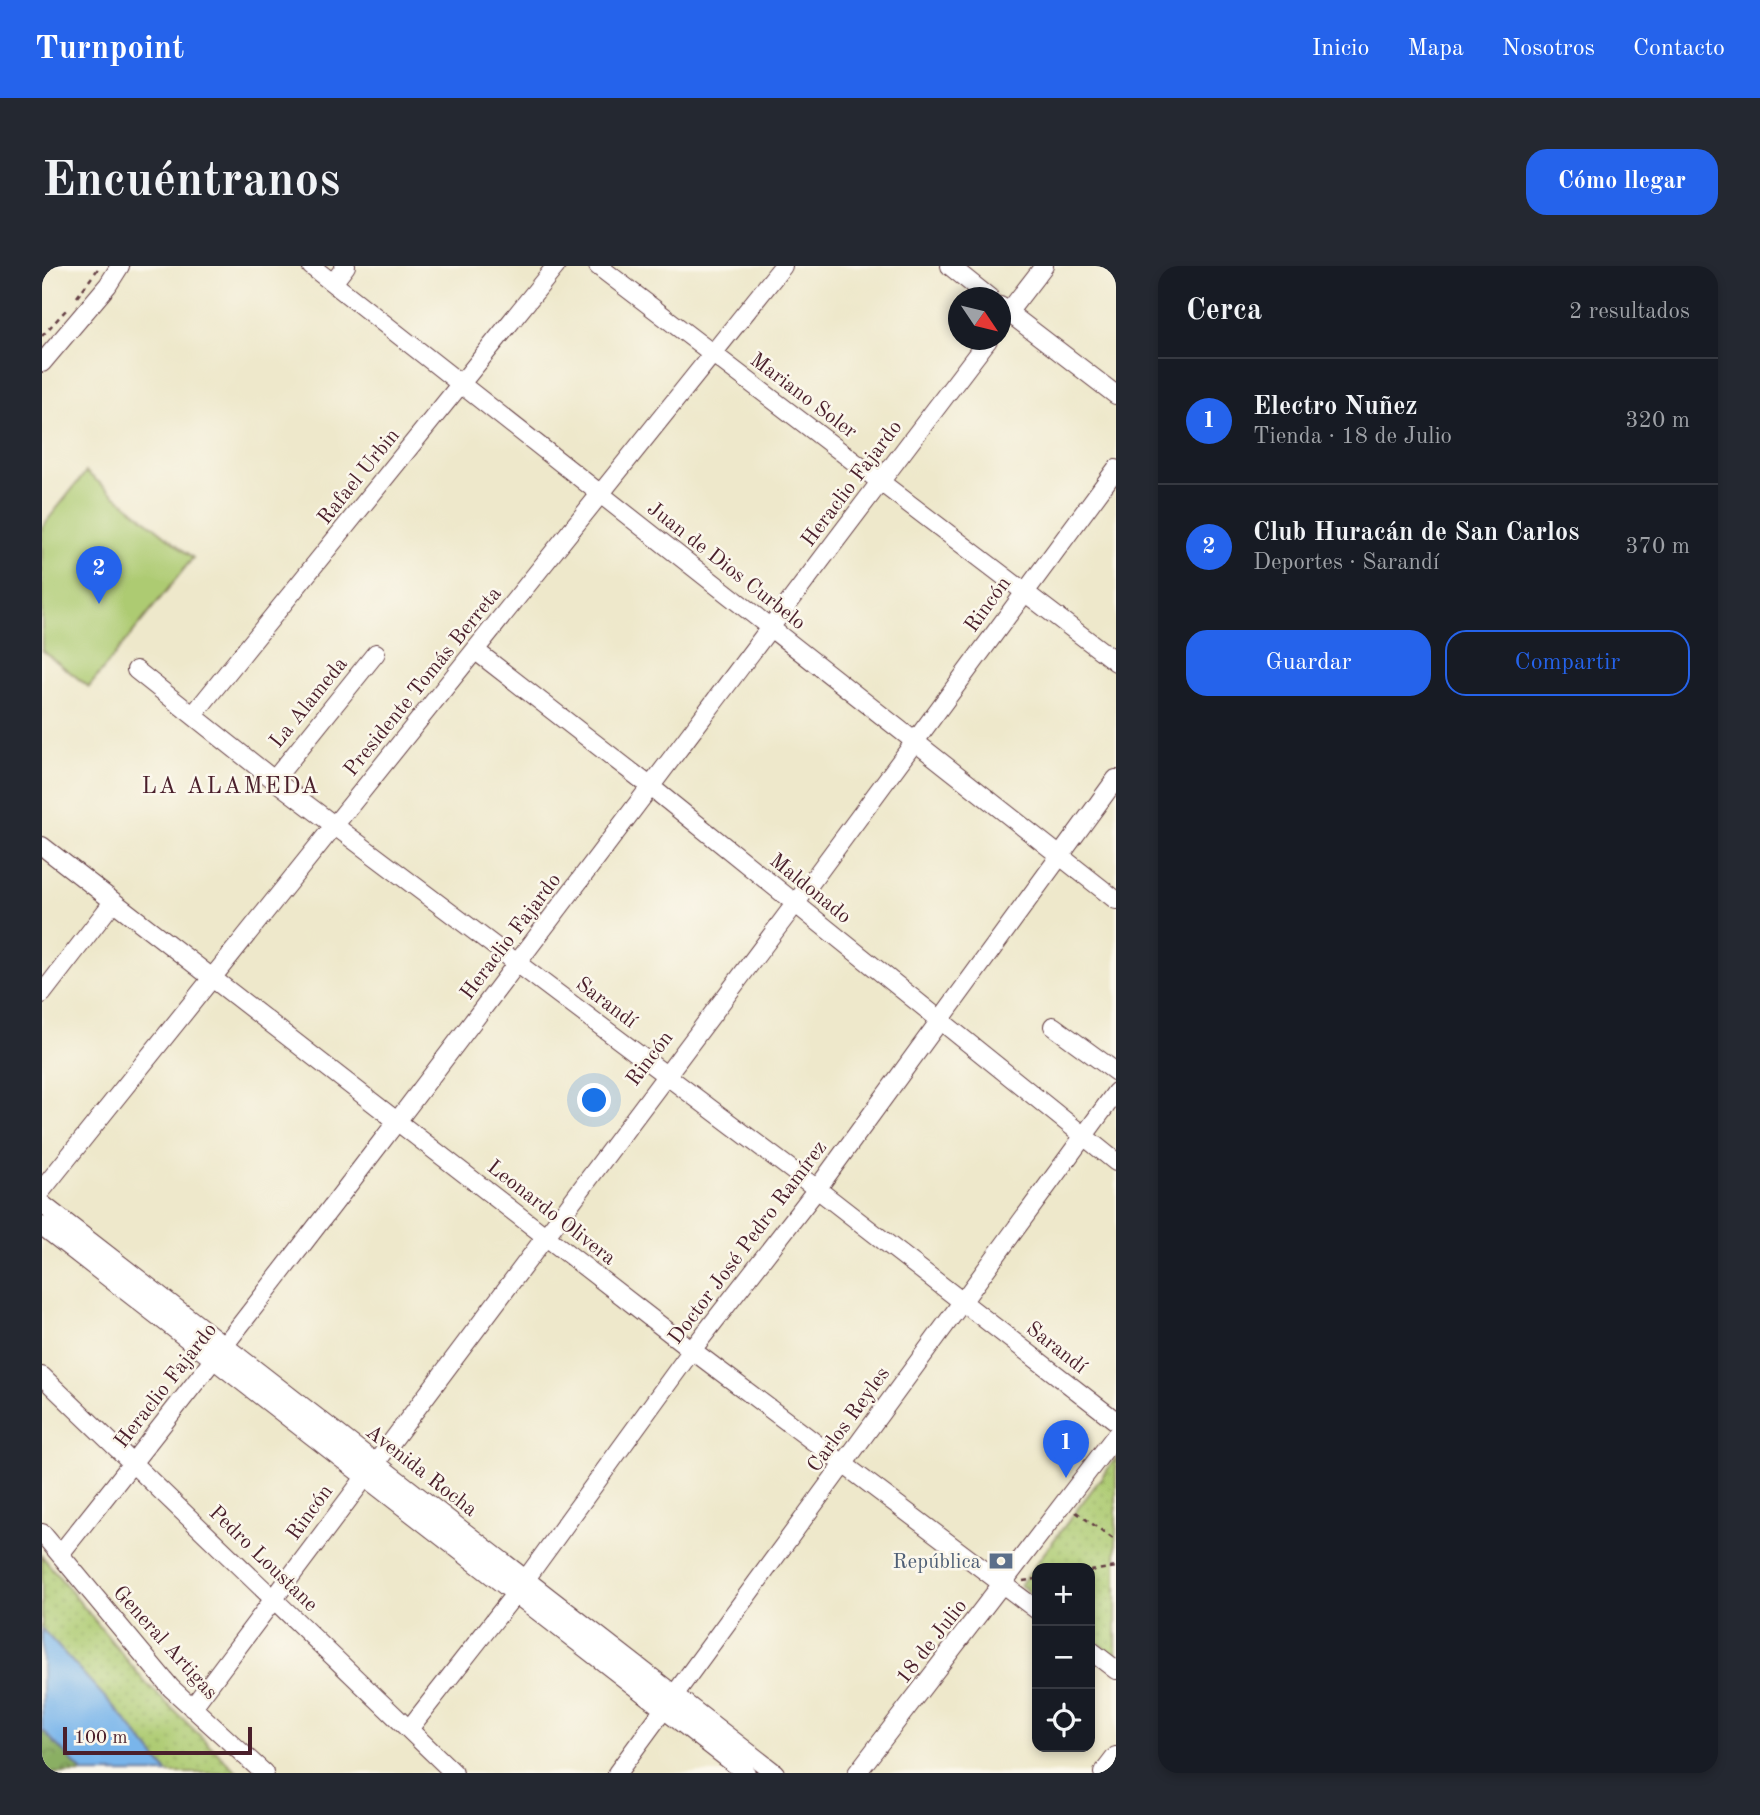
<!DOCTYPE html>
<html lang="es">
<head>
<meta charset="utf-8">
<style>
  :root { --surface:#171b24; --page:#242831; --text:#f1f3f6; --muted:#9ea1a6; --line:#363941; --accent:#2563eb }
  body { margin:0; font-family:"Old Standard TT",serif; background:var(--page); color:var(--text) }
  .controls { position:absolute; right:21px; bottom:21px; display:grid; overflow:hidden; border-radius:14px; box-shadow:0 4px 10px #0003 }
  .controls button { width:63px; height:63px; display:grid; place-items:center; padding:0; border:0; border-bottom:2px solid var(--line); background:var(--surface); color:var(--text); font:35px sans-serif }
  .compass { position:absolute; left:906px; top:21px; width:63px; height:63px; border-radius:50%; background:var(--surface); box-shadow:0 4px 10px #0003; rotate:125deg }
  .scale { position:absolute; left:21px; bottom:18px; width:189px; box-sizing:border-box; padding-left:7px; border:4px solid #4a1f2b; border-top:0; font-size:19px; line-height:24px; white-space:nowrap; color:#4a1f2b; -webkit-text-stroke:5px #fbf7ec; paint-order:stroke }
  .you { position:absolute; left:553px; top:835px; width:24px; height:24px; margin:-18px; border:5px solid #fff; border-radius:50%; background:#1a73e8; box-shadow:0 0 0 10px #1a73e833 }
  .badge { display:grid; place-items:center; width:46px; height:46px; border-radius:50%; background:var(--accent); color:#fff; font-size:23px; font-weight:700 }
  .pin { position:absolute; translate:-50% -58px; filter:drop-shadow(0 2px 4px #0008) }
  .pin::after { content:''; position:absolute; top:37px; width:24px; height:21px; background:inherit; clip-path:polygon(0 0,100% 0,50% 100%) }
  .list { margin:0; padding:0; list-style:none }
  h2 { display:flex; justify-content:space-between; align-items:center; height:91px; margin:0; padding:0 28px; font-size:30px }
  h2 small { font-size:23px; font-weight:400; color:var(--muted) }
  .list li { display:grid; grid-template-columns:46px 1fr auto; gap:21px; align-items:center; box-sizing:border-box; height:126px; padding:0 28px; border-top:2px solid var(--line) }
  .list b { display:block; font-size:26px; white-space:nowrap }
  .list p { margin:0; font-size:23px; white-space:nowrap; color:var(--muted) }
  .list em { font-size:23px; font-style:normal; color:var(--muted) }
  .actions { display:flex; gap:14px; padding:21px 28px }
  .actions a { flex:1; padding:16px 0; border:2px solid var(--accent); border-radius:21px; text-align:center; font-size:24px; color:var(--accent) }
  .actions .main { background:var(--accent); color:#fff }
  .icon { flex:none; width:38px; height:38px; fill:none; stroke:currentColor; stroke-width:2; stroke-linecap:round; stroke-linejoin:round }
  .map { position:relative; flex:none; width:1074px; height:1507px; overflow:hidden; border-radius:21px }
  header { display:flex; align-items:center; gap:42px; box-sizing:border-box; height:98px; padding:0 35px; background:var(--accent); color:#fff }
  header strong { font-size:33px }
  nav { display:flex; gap:38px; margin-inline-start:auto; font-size:24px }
  .intro { display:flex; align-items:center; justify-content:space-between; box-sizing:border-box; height:168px; padding:0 42px }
  h1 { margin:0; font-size:49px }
  .button { padding:18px 32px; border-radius:21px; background:var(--accent); color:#fff; font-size:24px; font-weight:700 }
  main { display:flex; gap:42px; padding:0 42px }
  aside { flex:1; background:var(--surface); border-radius:21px; box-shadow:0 4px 10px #0003 }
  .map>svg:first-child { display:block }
  .forest { fill:url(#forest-crowns); stroke:#6a6748; stroke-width:2 }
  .park { fill:url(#park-dots); stroke:#7c754e; stroke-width:2 }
  .pitch { fill:#adcb72; stroke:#7c754e; stroke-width:2 }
  .water { fill:#79b5eb; stroke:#626a8b; stroke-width:2 }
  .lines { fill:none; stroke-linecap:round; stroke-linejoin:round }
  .minor-casing { stroke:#633d43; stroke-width:20 }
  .path { stroke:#633d43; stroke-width:2.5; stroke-dasharray:5 5; stroke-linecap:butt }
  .minor { stroke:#fff; stroke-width:18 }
  .labels { text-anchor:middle; stroke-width:5; stroke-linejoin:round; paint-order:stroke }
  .street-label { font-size:21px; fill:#4a1f2b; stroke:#fbf7ec }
  .service-label { font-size:21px; fill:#4e5e75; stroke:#fbf7ec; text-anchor:end }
  .neighbourhood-label { font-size:23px; letter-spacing:2px; fill:#4a1f2b; stroke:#fbf7ec }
</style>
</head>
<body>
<header>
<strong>Turnpoint</strong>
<nav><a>Inicio</a><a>Mapa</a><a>Nosotros</a><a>Contacto</a></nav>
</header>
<div class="intro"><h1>Encuéntranos</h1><a class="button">Cómo llegar</a></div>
<main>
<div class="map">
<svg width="1074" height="1507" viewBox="0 0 1074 1507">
  <defs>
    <pattern id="forest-crowns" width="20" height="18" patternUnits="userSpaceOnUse" patternTransform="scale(1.75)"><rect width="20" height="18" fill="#8aaf64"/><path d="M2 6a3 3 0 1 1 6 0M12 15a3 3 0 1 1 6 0" fill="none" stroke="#738e53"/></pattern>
    <pattern id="park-dots" width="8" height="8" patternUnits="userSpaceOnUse" patternTransform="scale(1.75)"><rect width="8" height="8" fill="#adcb72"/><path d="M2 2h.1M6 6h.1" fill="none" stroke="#96ae63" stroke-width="1.8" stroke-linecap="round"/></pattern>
  </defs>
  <rect width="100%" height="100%" fill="#fbf7ec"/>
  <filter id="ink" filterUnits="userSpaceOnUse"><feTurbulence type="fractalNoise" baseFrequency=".0143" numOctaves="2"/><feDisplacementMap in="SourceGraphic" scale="14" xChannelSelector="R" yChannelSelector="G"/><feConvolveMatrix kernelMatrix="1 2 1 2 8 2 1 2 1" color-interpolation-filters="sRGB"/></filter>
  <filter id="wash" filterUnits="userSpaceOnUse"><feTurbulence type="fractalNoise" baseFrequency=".00686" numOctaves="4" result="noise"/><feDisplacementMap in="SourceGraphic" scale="28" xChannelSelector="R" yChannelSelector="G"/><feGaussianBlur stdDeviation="1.57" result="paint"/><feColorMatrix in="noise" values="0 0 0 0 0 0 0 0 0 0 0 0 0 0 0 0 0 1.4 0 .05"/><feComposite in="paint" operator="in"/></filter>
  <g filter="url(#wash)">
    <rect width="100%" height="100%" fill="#eee8cb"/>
    <!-- forest -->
    <path class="forest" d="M0 1463 41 1507H0Z"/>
    <!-- park -->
    <path class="park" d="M1074 1192V1391L1048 1371V1302H995V1332L978 1319Z
      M0 1290 102 1415 196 1507H126L81 1451 0 1363Z"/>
    <!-- pitch -->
    <path class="pitch" d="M44 206 151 292 47 421 0 384V261Z"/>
    <!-- water -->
    <path class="water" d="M0 1363 81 1451 126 1507H41L0 1463Z"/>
  </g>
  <g filter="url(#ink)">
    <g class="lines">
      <!-- minor casing -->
      <g class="minor-casing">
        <path id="minor" d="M269 0 1074 634
          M556 0 1074 396
          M908 0 948 32
          M291 17 304 0
          M958 40 1074 129
          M958 57 1002 0
          M0 97 66 19 78 0
          M434 385 609 521 1074 896
          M94 404 232 514 775 923 1074 1155
          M152 448 514 0
          M232 514 334 387
          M0 580 650 1084 995 1344
          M0 728 71 636
          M1011 760 1074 806
          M0 924 741 0
          M0 938 733 1507
          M0 960 704 1507
          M0 1110 412 1507
          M0 1267 129 1422 222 1507
          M18 1288C336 890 637 479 946 74
          M1048 1384 1074 1404
          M150 1442 753 638 1074 203
          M367 1463 473 1328 650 1084 775 923 1074 513
          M575 1507 1074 826
          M815 1507 1074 1169
          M1061 1507 1074 1490"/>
      </g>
      <!-- path -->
      <path class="path" d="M35 31 58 0
        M0 70 24 44
        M1034 1246 1074 1275
        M1048 1305 1074 1301
        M981 1315 995 1313"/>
      <!-- minor -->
      <use href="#minor" class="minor"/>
    </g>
  </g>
  <!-- icons -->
  <defs>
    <g id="bank-bare" transform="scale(1.89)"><path d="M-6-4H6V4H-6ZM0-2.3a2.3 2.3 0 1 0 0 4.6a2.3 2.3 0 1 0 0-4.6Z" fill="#5c6f8a" stroke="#fbf7ec" stroke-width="2.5" paint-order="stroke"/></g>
  </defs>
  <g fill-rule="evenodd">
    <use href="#bank-bare" x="959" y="1295"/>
  </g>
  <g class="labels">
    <!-- street labels -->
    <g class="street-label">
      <text transform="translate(762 129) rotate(37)" y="7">Mariano Soler</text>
      <text transform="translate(316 210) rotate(-51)" y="7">Rafael Urbin</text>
      <text transform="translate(809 217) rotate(-53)" y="7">Heraclio Fajardo</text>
      <text transform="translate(685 299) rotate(38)" y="7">Juan de Dios Curbelo</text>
      <text transform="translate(945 338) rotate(-54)" y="7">Rincón</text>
      <text transform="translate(380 415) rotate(-51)" y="7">Presidente Tomás Berreta</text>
      <text transform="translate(266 436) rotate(-51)" y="7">La Alameda</text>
      <text transform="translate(769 622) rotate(39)" y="7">Maldonado</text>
      <text transform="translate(468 670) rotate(-53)" y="7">Heraclio Fajardo</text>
      <text transform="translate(565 736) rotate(37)" y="7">Sarandí</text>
      <text transform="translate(607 792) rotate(-53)" y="7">Rincón</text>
      <text transform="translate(510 946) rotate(38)" y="7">Leonardo Olivera</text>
      <text transform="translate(705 976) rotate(-53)" y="7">Doctor José Pedro Ramírez</text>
      <text transform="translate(1015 1081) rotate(38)" y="7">Sarandí</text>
      <text transform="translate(123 1119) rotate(-52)" y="7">Heraclio Fajardo</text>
      <text transform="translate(806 1153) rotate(-54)" y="7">Carlos Reyles</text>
      <text transform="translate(380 1204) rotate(38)" y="7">Avenida Rocha</text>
      <text transform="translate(267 1246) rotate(-54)" y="7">Rincón</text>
      <text transform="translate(222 1292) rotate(44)" y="7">Pedro Loustane</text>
      <text transform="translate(889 1375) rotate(-52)" y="7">18 de Julio</text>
      <text transform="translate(124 1376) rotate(48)" y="7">General Artigas</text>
    </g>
    <!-- service labels -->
    <g class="service-label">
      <text x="939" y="1302">República</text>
    </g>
    <!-- neighbourhood labels -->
    <g class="neighbourhood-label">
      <text x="189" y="527">LA ALAMEDA</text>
    </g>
  </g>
</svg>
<div class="controls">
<button>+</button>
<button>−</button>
<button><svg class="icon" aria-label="locate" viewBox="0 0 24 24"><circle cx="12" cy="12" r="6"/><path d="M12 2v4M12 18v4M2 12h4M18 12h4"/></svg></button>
</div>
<svg class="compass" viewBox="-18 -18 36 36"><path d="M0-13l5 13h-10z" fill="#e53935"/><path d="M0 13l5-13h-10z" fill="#9ea1a6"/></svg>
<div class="scale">100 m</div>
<div class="you"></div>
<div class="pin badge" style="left:1024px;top:1212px">1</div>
<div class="pin badge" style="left:57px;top:338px">2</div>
</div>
<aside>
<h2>Cerca<small>2 resultados</small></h2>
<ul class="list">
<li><span class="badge">1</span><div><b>Electro Nuñez</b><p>Tienda · 18 de Julio</p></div><em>320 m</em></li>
<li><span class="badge">2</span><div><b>Club Huracán de San Carlos</b><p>Deportes · Sarandí</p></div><em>370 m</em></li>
</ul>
<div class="actions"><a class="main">Guardar</a><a>Compartir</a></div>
</aside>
</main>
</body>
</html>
